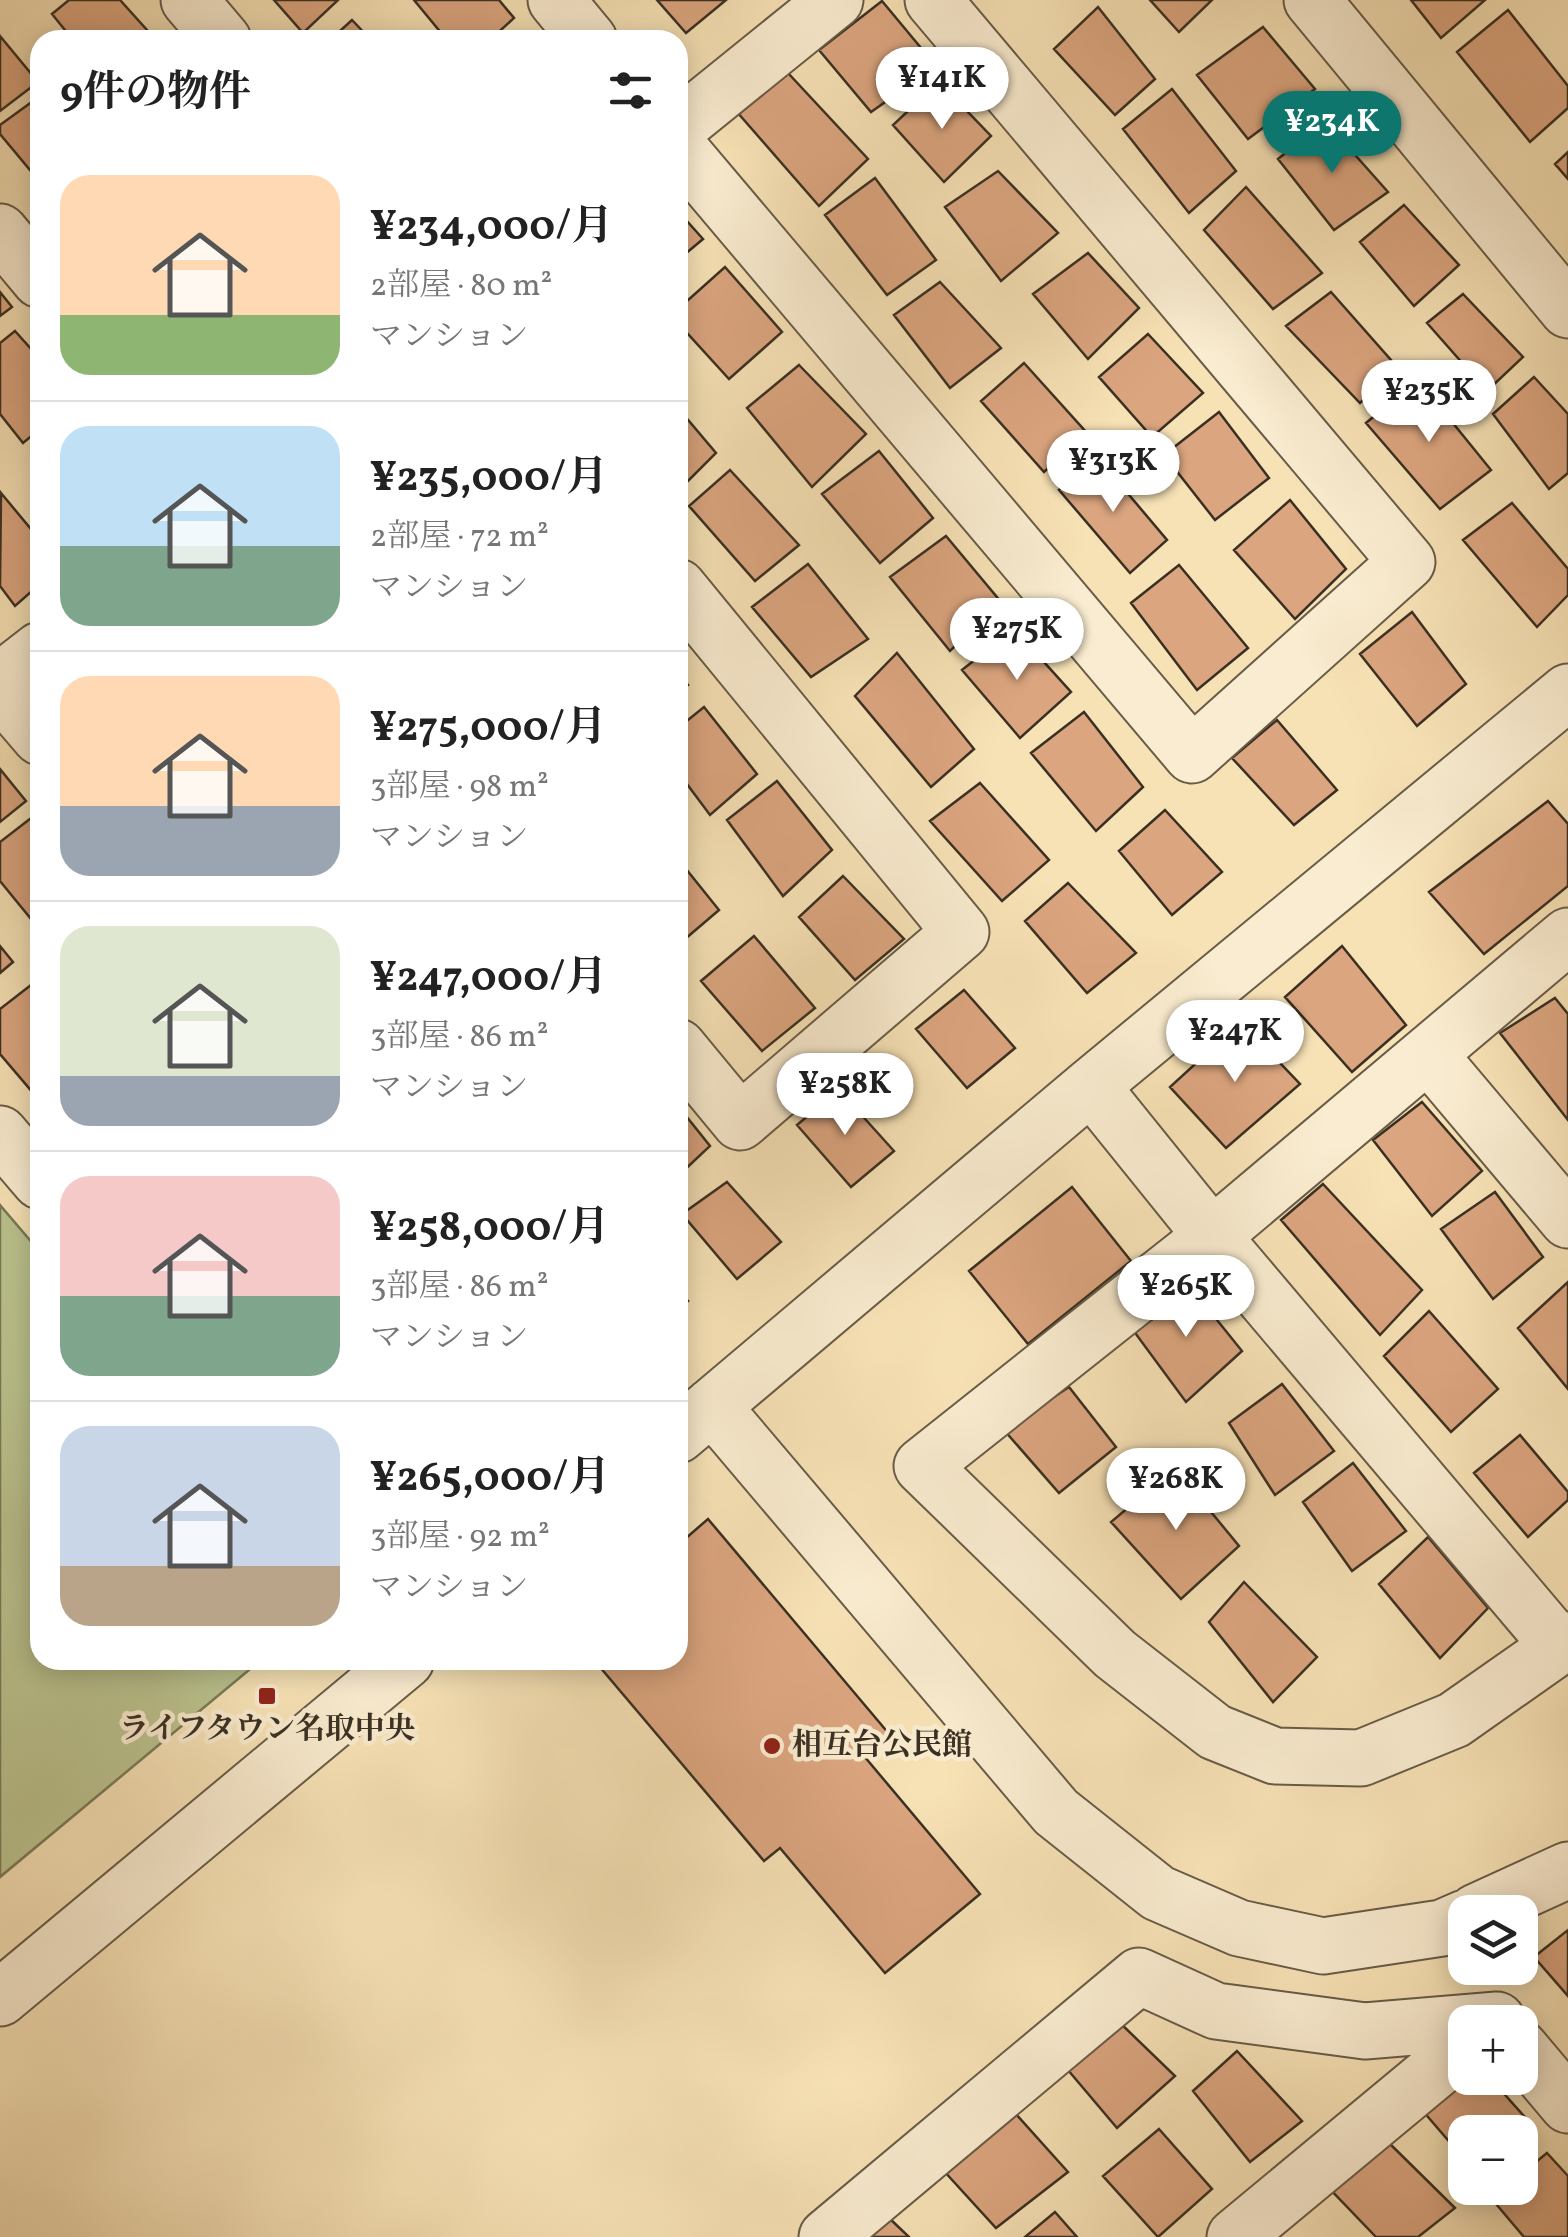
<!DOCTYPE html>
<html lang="ja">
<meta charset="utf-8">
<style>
body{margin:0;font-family:Vollkorn,"Noto Serif JP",serif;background:#f6f6f6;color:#222;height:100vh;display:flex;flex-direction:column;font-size:38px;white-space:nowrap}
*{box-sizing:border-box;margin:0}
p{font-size:32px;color:#767676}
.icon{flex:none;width:55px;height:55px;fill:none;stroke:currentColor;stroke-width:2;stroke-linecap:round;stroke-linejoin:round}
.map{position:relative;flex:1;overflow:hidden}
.drawer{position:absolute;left:30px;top:30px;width:658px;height:1640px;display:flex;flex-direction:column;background:#fff;border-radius:30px;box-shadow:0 5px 25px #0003}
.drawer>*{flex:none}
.fabs{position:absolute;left:1448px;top:1895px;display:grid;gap:20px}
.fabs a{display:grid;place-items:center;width:90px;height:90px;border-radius:20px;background:#fff;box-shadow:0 5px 25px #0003;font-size:50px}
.price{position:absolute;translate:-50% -85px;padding:0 22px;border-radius:35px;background:#fff;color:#222;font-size:32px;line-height:65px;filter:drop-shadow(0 2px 5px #0008)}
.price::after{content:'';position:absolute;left:50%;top:60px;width:30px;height:22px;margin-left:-15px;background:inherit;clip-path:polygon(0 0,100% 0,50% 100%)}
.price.selected{background:#0f766e;color:#fff}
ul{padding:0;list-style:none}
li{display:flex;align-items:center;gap:30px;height:250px;padding:0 30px}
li+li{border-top:2px solid #e0e0e0}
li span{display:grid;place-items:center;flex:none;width:280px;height:200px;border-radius:30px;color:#555}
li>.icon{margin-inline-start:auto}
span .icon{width:120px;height:120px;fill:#fffc;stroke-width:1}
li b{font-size:42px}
h2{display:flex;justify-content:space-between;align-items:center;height:120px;padding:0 30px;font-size:42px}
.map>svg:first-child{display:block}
.green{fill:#bbc38f;stroke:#7a7a59;stroke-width:2.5}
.building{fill:#dba57f;stroke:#393023;stroke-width:2.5}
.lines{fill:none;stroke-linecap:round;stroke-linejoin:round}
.minor-casing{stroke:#685c48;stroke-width:59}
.minor{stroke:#faecd0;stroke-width:55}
.poi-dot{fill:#8f2418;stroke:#faecd0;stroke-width:4}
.labels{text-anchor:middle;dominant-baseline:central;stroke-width:9;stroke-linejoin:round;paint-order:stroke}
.poi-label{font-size:30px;font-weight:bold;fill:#393023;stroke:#faecd0}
</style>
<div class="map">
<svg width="1568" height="2237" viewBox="0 0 1568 2237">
<rect width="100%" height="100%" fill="#f7e2b6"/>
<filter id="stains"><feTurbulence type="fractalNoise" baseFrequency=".002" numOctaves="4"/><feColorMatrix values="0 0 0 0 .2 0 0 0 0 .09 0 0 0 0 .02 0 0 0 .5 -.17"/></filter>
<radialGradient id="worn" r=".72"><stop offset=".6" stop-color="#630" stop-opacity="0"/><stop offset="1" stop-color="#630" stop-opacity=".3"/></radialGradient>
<path class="green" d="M0 1205 40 1252V1660H261L0 1877Z"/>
<path class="building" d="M69 0H120L156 40H73L52 14Z
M274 0H338L303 33Z
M414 0H499L514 18 490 40H447Z
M657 0H726L686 33Z
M1150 0H1212L1179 32Z
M1411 0H1485L1441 38Z
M882 1 936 66 871 112 819 50Z
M1098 7 1155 79 1115 115 1054 49Z
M1508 10 1568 86V108L1530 142 1457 52Z
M352 20 371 40H330Z
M1263 27 1315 89 1248 139 1197 75Z
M0 36 38 82 0 111Z
M788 73 868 159 819 206 737 112Z
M939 82 991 136 944 182 893 125Z
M1172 89 1236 171 1189 213 1123 129Z
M40 96V182L0 134V125Z
M1325 121 1388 192 1334 230 1278 159Z
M1568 152V179L1555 164Z
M998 171 1058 233 1001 281 945 207Z
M875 178 936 260 887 295 825 215Z
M1246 187 1322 273 1273 309 1204 230Z
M1404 205 1459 265 1414 306 1360 242Z
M678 211 703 239 678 260Z
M1088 253 1139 308 1088 359 1033 294Z
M725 267 782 332 729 379 678 323V309Z
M940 282 1001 348 950 388 894 315Z
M0 292 12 307 0 316Z
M1331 292 1398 368 1360 403 1286 326Z
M1463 294 1523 357 1487 391 1427 323Z
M15 331 40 359V429L23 443 0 414V343Z
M1148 334 1203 393 1152 437 1099 377Z
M1024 363 1087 433 1044 472 981 401Z
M799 365 866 434 812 487 747 408Z
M1534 377 1568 414V473L1549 489 1493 414Z
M1418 380 1491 470 1440 509 1366 423Z
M678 408 716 453 678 491Z
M1219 412 1269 478 1215 520 1164 455Z
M879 451 933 518 880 563 822 494Z
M1098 458 1167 540 1130 573 1059 490Z
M730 470 799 545 755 581 689 506Z
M1 493 40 540V584L15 606 0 586Z
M1290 500 1346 569 1295 619 1234 550Z
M1512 503 1568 569V595L1537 627 1463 540Z
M946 536 1001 602 950 651 890 577Z
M808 564 868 639 811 677 752 607Z
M1179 565 1248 648 1197 690 1131 603Z
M1412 612 1466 684 1417 726 1360 654Z
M1014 629 1071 692 1020 738 962 670Z
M897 653 974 749 931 787 855 696Z
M678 672 688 685 678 692Z
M704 707 757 774 710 815 678 772V728Z
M1084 712 1143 787 1096 831 1031 753Z
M1277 720 1337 790 1294 825 1232 758Z
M0 769 26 801 0 822Z
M777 781 832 850 783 896 727 820Z
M980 783 1049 860 1002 901 930 821Z
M1548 801 1568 824V886L1484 954 1429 892Z
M1165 810 1222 872 1172 915 1119 851Z
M39 812 40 814V930L0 881V842Z
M678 859 719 910 678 945Z
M843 876 904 939 855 980 799 917Z
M1068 883 1136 953 1087 993 1025 921Z
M754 936 815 1008 762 1051 701 981Z
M0 946 13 962 0 973Z
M1342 946 1406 1025 1352 1072 1285 997Z
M31 985 40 996V1101L0 1054V1009Z
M964 990 1015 1048 967 1088 916 1029Z
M1555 998 1568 1014V1120L1500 1033Z
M1241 1022 1300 1084 1226 1148 1170 1087Z
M839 1090 894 1151 851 1187 797 1125Z
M1422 1102 1482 1171 1432 1216 1373 1140Z
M678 1106 710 1146 678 1176Z
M727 1182 781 1242 737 1279 682 1214Z
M1323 1184 1422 1290 1380 1335 1281 1220Z
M1072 1187 1131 1261 1028 1344 969 1271Z
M1495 1192 1543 1257 1493 1299 1441 1229Z
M1184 1279 1242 1351 1186 1402 1130 1326Z
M1568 1282V1389L1518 1328Z
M678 1290 688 1301 678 1311Z
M1429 1311 1498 1389 1451 1432 1384 1356Z
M1282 1384 1334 1451 1275 1495 1229 1423Z
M1069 1387 1116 1447 1059 1493 1004 1430Z
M1520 1435 1568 1492V1500L1528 1537 1474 1473Z
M1353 1463 1406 1531 1352 1571 1303 1502Z
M1175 1468 1239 1546 1181 1599 1111 1522Z
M708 1519 890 1735 864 1756 980 1894 885 1973 780 1848 764 1861 594 1660H678V1545Z
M1428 1537 1488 1608 1440 1658 1379 1584Z
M1244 1582 1317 1657 1273 1702 1209 1622Z
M1568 1930V1996L1534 1957Z
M1116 2019 1175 2076 1117 2128 1062 2063Z
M1237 2051 1302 2121 1250 2162 1193 2091Z
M1465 2078H1490L1532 2125 1520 2136V2132H1465V2160L1422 2110Z
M1015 2113 1068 2172 996 2228 943 2170Z
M1159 2129 1212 2189 1158 2237 1103 2176Z
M1387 2141 1455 2208 1418 2237H1376L1329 2188Z
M1547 2153 1568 2176V2237H1524L1491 2198 1504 2188H1520V2175Z
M1055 2212 1077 2237H1025Z
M888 2217 909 2237H862Z"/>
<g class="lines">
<g class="minor-casing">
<path id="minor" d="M189 0 223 40
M556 0 589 40
M1312 0 1568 310
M678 127 835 0
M678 147 1192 755 1407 562 933 0
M0 232 40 280
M678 587 961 932 740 1122 678 1047
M0 681 40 650
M0 690 40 737
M1568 936 1212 1236 922 1466 1115 1654 1215 1732 1275 1756 1361 1758 1454 1720 1568 1640
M1428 1054 1568 1220
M1091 1086 1212 1236 1559 1646
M0 1134 40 1181
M712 1406 1056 1812 1158 1893 1239 1928 1323 1946 1442 1928 1465 1918
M678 1435 1091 1086 1568 692
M1476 1912 1568 1870
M0 1998 406 1660
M1520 2048 1568 2105
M827 2237 1139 1976 1216 2011 1365 2031 1497 2020 1493 2022
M1235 2237 1465 2046"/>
</g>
<use href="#minor" class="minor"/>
</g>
<g class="poi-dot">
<rect x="257" y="1686" width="20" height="20" rx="5"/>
<circle cx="772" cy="1746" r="10"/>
</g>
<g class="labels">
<g class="poi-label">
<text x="267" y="1730">ライフタウン名取中央</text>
<text x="792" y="1746" text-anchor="start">相互台公民館</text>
</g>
</g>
<rect width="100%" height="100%" filter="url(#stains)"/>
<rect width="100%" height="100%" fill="url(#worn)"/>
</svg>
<div class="fabs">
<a><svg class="icon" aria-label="layers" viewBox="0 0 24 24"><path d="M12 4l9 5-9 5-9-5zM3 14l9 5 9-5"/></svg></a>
<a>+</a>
<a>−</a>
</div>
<b class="price" style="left:942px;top:132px">¥141K</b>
<b class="price selected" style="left:1332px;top:176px">¥234K</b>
<b class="price" style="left:1429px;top:445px">¥235K</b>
<b class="price" style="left:1113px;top:515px">¥313K</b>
<b class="price" style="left:1017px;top:683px">¥275K</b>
<b class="price" style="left:1235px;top:1085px">¥247K</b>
<b class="price" style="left:845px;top:1138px">¥258K</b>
<b class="price" style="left:1186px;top:1340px">¥265K</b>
<b class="price" style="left:1176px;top:1533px">¥268K</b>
<section class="drawer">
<h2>9件の物件<svg class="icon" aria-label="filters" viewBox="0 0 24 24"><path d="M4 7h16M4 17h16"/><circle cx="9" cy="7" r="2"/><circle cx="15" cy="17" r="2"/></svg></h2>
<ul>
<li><span style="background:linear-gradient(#ffd9b3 70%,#8fb573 0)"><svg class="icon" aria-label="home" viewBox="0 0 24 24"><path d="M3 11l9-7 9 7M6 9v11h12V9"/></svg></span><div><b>¥234,000/月</b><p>2部屋 · 80 m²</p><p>マンション</p></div></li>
<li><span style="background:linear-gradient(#bfe0f5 60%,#7fa58c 0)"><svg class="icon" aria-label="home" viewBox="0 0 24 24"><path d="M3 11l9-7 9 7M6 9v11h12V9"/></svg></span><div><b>¥235,000/月</b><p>2部屋 · 72 m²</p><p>マンション</p></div></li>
<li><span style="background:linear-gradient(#ffd9b3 65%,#9aa5b1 0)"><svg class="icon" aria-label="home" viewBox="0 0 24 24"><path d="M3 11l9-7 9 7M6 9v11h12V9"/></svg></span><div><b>¥275,000/月</b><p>3部屋 · 98 m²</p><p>マンション</p></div></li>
<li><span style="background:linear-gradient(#dfe7d0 75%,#9aa5b1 0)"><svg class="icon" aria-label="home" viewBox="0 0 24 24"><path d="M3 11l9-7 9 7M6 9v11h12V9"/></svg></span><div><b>¥247,000/月</b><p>3部屋 · 86 m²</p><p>マンション</p></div></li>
<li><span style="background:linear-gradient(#f6c9c9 60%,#7fa58c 0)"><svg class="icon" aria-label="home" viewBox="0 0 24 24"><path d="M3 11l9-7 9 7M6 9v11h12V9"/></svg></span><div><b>¥258,000/月</b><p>3部屋 · 86 m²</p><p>マンション</p></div></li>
<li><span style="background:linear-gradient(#c9d6e8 70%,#b9a48a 0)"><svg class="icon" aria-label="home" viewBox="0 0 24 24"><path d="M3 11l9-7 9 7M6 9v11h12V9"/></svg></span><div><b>¥265,000/月</b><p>3部屋 · 92 m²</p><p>マンション</p></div></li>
</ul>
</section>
</div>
